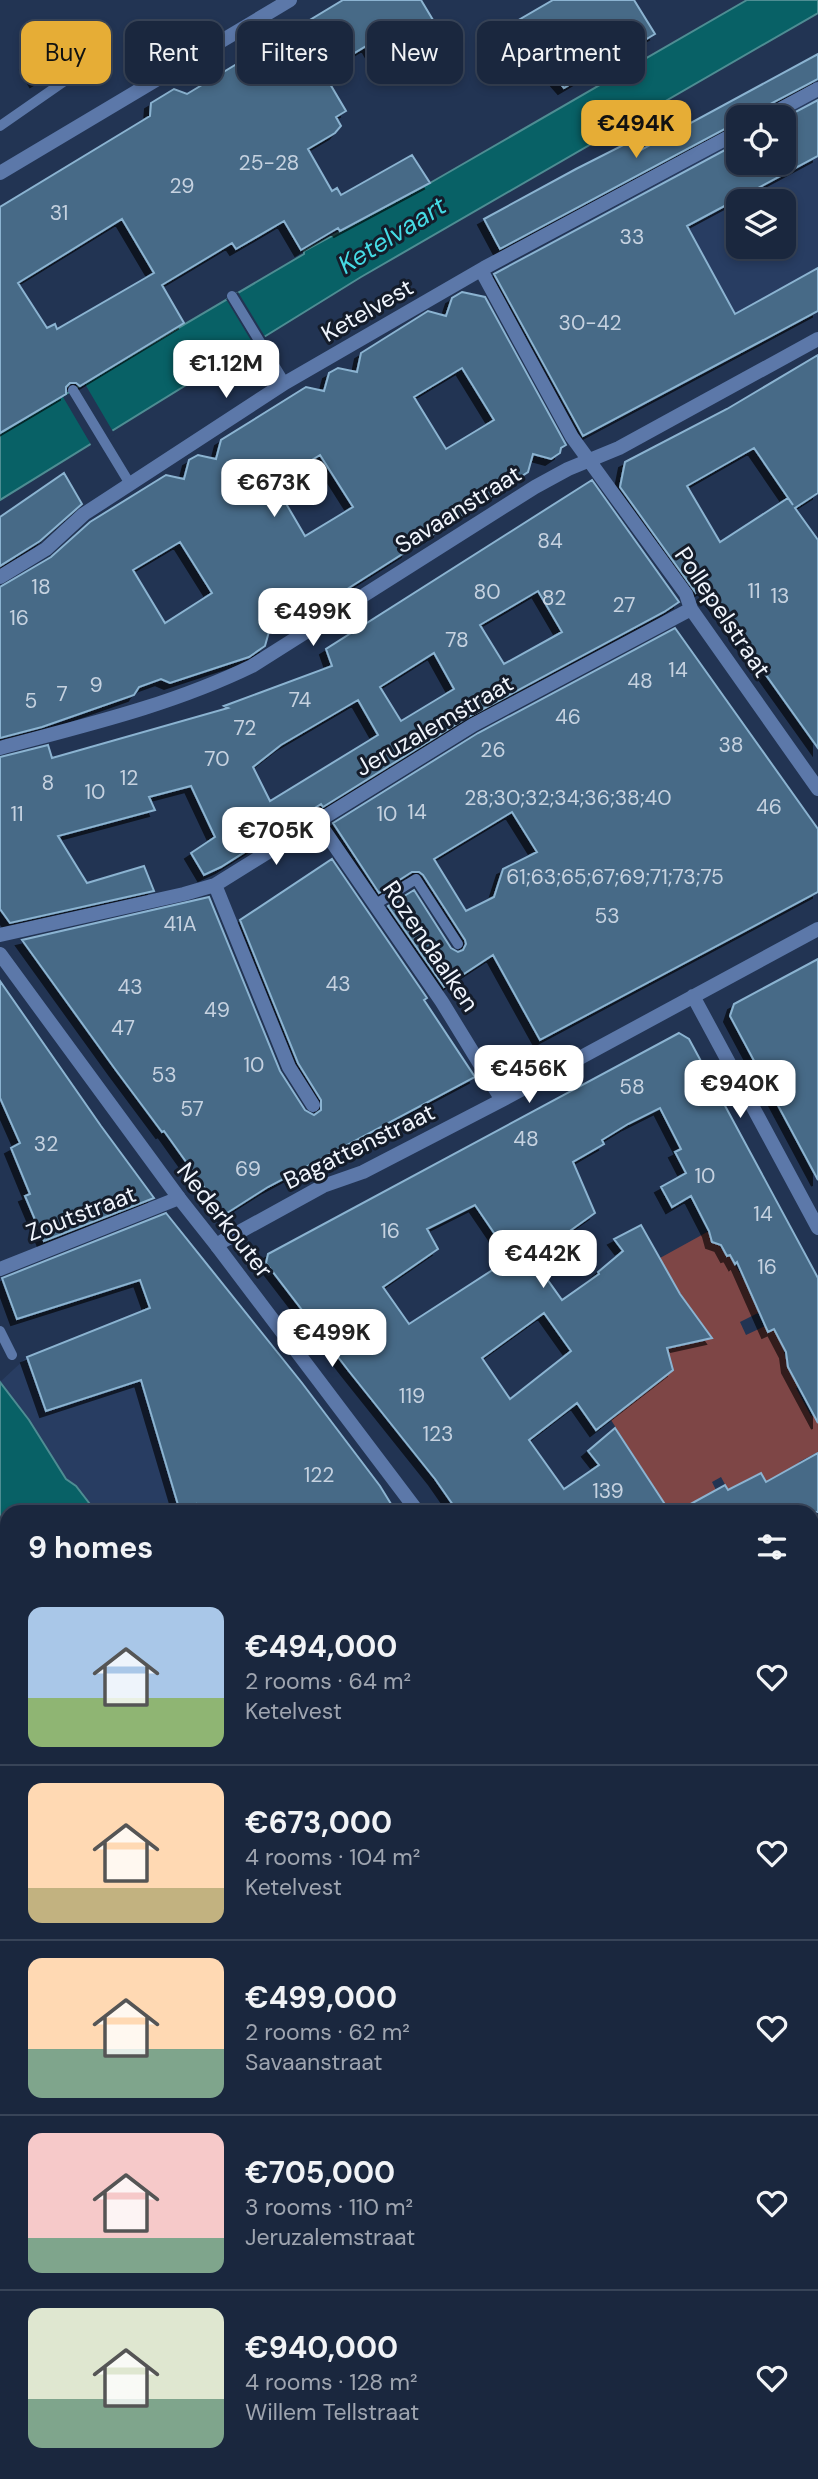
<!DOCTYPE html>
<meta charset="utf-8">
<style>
body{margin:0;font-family:"DM Sans",sans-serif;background:#273349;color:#f1f3f6;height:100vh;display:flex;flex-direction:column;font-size:26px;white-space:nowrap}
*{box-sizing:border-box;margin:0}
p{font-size:23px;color:#9fa5b0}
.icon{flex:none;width:38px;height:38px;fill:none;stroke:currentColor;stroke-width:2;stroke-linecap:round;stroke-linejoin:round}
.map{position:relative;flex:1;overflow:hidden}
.drawer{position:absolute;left:0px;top:1505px;width:819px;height:975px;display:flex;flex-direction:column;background:#1a273e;border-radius:21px 21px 0 0;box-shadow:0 4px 10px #0003,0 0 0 2px #384458}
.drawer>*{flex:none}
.hud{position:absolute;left:21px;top:21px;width:777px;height:63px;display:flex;gap:14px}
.fabs{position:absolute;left:726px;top:105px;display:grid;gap:14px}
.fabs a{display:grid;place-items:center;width:70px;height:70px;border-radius:14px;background:#1a273e;box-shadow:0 4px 10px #0003,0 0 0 2px #384458;font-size:35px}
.price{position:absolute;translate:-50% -60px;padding:0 16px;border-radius:14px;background:#fff;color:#222;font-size:23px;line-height:46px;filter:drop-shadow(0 2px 4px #0008)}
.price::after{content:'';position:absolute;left:50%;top:42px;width:21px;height:16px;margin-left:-10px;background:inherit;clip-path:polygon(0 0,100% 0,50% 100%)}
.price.current{background:#e6ad36;color:#111}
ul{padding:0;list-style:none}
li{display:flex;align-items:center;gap:21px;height:175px;padding:0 28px}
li+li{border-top:2px solid #384458}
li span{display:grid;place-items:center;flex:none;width:196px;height:140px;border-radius:14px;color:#555}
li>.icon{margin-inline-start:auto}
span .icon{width:84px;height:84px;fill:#fffc;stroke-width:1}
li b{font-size:30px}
h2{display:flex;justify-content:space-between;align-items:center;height:84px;padding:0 28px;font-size:30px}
.chip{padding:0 24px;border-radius:14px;background:#1a273e;box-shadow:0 4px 10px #0003,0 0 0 2px #384458;font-size:24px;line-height:63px}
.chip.current{background:#e6ad36;color:#111}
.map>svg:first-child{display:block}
.built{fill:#283d62;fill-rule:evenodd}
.green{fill:#7e4646}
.water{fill:#086166;stroke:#4e8d93;stroke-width:2}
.pier{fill:#223453}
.building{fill:#466b87;stroke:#8bb3d1;stroke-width:2;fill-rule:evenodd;filter:url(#shadow)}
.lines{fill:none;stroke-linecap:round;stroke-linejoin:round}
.service{stroke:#5c78a9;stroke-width:10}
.pedestrian{stroke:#5c78a9;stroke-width:14}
.minor{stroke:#5c78a9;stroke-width:14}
.tertiary{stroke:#5c78a9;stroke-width:14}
.labels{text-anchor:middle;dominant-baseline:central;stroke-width:6;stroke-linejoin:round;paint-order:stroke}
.number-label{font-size:21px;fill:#c6d2e0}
.street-label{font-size:24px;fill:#f0f5fd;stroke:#141c2a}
.water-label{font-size:26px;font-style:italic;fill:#45dae4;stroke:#141c2a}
</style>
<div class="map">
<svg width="818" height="2479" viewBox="0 0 818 2479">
<defs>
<filter id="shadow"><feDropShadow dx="-6" dy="6" stdDeviation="0" flood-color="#0009"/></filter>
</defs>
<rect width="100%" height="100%" fill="#223453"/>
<path class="built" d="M818 97V311L584 439 493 273 738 140V163H784V117H781ZM738 201H784V247H738Z
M241 1305 302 1383 213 1411 182 1505 161 1512H96L76 1486 66 1479 29 1420 0 1382 27 1357 137 1320 219 1312Z
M7 2007V2294H0V2010Z"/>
<path class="green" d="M709 1231 712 1242 718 1244 727 1256H730L762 1311 740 1322 746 1335 765 1326 768 1332 776 1328 785 1346 783 1347 789 1371 804 1383 796 1388 811 1416 818 1412V1452L799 1462 803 1473 766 1482 760 1473 728 1490 721 1477 712 1482 719 1496 676 1512H670L611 1420 673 1369 666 1349 712 1338 680 1293 660 1258Z
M0 2375H7V2473H324L167 2479H0Z"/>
<path class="water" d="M747 0H818V13L361 277 0 500V433L304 254V251L430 183Z
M0 1382 29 1420 66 1479 76 1486 96 1512H7V1676L0 1677Z
M465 2473H556V2479H466Z"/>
<path class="pier" d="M238 292 267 340 255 347 226 299Z
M85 384 115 435 93 448 63 397Z"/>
<path class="building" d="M343 0H421L451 50 408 76 388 44 373 54 368 45 323 72 346 111 336 117 341 126 335 133 308 149 332 191 337 188 341 195 412 155 430 183 340 231 338 228 301 250 284 221 236 249 232 243 162 285 184 323 80 386 76 383H70L66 387V394L0 433V207L150 116 151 103 174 89 187 94ZM122 219 154 273 57 329 55 324 47 328 18 283Z
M553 0H634L655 34 564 88 537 57 518 58 510 25Z
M85 29 95 45 36 81 26 64Z
M818 54V79L761 109 756 117H738V122L500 249 484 219 576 169 635 139 641 150Z
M818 100V156L687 226 735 314 818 268V311L583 436 494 274 738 143V163H784V118Z
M462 292 485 297 566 445 561 448 560 453 551 459 533 454 528 472 461 516 443 513 439 531 430 536 412 533 407 551 322 605 305 600 299 619 290 624 272 621 265 646 249 657 170 683 161 679 139 687 134 695 42 727 0 738V587L51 557 90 522 166 475 184 479 189 460 198 455 216 459 221 440 306 387 324 391 329 373 338 368 357 372 361 353 428 311 446 316 452 298ZM462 368 494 420 446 449 414 397ZM320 455 353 507 305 536 274 483ZM180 542 212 593 165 623 133 570Z
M818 355V493L795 508 818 540V748L704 588 696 593 620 487 625 462 727 409ZM754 448 793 505 788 498 720 542 687 486Z
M64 473 82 504 40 541 0 566V517Z
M592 480 679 602 664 612 468 717 323 807 321 804 221 867 204 875 191 853 215 837 191 786 149 797 155 810 58 836 87 883 144 866 154 891 10 923 0 909V757L48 745 52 758 228 708 224 706 332 666 326 649ZM538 591 562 632 504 664 480 625ZM434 653 454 689 401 721 380 687ZM358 700 378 735 270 801 253 767 281 745Z
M675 628 818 829V892L540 1040 493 955 444 987 388 906 414 890 451 948 458 952 463 950 466 944 465 940 423 875 419 872H412L379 893 333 823 478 733ZM512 812 537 852 503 869 494 897 466 911 434 859Z
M332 859 427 998 424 1000 475 1077 268 1187 224 1215 164 1131 162 1132 115 1069 22 940 209 897 280 1071 305 1110 314 1115 321 1110V1100L298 1063 240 920Z
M818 959V1180L730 1016 734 1004Z
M0 981 101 1126 154 1198 44 1241 25 1196 30 1194 11 1148 20 1143 0 1098Z
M679 1033 689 1039 818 1278V1423L788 1367 786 1352 774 1329 768 1332 737 1262 735 1264 730 1255 727 1256 721 1245 712 1242 709 1231 691 1196 672 1207 661 1187 686 1173 675 1152 681 1149 660 1108 628 1124 602 1140 604 1144 573 1162 595 1213 532 1258 562 1300 599 1274 598 1272 623 1251 614 1239 641 1225 680 1294 712 1338 667 1348 673 1370 596 1430 577 1403 529 1440 564 1489 599 1465 588 1451 615 1428 670 1512H458L435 1479 348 1370 266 1263 268 1254ZM475 1205 511 1258 409 1324 383 1287 438 1249 427 1229ZM544 1313 571 1351 510 1399 482 1358Z
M166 1213 302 1383 380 1486 396 1512H198L196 1504 179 1508 141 1380 46 1411 27 1357 150 1308 140 1280 17 1319 2 1278Z
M818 1453V1512H676L725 1485 728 1490 761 1473 766 1482Z"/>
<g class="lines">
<path class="service" d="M0 126 105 53
M232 296 285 383
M73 390 130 484
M376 904 416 879 458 944
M0 1331 12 1355
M0 2144H7
M0 2230H7"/>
<path class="pedestrian" d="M0 1717 7 1714"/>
<path class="minor" d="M766 117 818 89
M481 270 572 437 686 594 691 609 818 789
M0 577 46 549 84 514 285 383 484 268 738 132
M0 748C86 725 172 705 252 666L535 487 568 469 619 448 818 339
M317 820 442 1002 502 1100
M215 885 289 1067 313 1105
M0 935 184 894 215 885 473 725 691 609
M693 996 818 1228
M217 1246 223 1241 323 1186 363 1172 502 1100 818 929
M0 1269 179 1198
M812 1565 818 1562
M812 1868 818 1872
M0 1986 7 1984
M0 2337 7 2336
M420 2473V2479"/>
<path class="tertiary" d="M0 173 290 0
M0 954 179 1198 217 1246 418 1512
M810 2473 812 2479"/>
</g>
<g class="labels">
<g class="number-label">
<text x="269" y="163">25-28</text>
<text x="182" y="186">29</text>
<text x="59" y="213">31</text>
<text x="632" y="237">33</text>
<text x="590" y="323">30-42</text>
<text x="550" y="541">84</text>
<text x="41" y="587">18</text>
<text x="754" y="591">11</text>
<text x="487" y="592">80</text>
<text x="780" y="596">13</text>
<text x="554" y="598">82</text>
<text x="624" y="605">27</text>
<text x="19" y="618">16</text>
<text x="457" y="640">78</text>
<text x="678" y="670">14</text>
<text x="640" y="681">48</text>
<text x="96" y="685">9</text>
<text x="62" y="694">7</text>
<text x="300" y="700">74</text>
<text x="31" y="701">5</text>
<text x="568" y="717">46</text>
<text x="245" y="728">72</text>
<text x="731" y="745">38</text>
<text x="493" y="750">26</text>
<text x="217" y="759">70</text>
<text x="129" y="778">12</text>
<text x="48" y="783">8</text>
<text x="95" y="792">10</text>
<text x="568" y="798">28;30;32;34;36;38;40</text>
<text x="769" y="807">46</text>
<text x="417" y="812">14</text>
<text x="17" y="814">11</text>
<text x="387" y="814">10</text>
<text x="615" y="877">61;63;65;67;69;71;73;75</text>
<text x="607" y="916">53</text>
<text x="180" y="924">41A</text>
<text x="338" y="984">43</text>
<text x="130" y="987">43</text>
<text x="217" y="1010">49</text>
<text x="123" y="1028">47</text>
<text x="254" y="1065">10</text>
<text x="164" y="1075">53</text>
<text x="632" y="1087">58</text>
<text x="192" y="1109">57</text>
<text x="526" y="1139">48</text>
<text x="46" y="1144">32</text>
<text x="248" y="1169">69</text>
<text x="705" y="1176">10</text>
<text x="763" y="1214">14</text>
<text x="390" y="1231">16</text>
<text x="767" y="1267">16</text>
<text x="412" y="1396">119</text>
<text x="438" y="1434">123</text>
<text x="319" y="1475">122</text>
<text x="608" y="1491">139</text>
</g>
<g class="street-label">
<text transform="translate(367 310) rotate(-30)">Ketelvest</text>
<text transform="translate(458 509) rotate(-32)">Savaanstraat</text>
<text transform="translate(723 612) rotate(56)">Pollepelstraat</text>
<text transform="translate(434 725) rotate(-30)">Jeruzalemstraat</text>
<text transform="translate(431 946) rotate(56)">Rozendaalken</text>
<text transform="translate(359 1146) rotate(-26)">Bagattenstraat</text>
<text transform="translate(81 1213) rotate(-21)">Zoutstraat</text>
<text transform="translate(225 1220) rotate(52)">Nederkouter</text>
</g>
<g class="water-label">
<text transform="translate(392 235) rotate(-32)">Ketelvaart</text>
</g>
</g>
</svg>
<div class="fabs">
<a><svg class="icon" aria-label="locate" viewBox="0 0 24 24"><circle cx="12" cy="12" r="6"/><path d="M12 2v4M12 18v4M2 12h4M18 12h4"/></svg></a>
<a><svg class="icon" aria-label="layers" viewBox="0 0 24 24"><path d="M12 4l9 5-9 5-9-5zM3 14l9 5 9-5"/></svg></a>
</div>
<b class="price current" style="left:636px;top:160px">€494K</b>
<b class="price" style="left:226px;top:400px">€1.12M</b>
<b class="price" style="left:274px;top:519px">€673K</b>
<b class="price" style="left:313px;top:648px">€499K</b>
<b class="price" style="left:276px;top:867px">€705K</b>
<b class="price" style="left:529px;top:1105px">€456K</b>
<b class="price" style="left:740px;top:1120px">€940K</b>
<b class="price" style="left:543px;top:1290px">€442K</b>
<b class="price" style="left:332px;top:1369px">€499K</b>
<div class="hud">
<a class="chip current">Buy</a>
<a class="chip">Rent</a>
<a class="chip">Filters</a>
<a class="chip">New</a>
<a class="chip">Apartment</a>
</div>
<section class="drawer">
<h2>9 homes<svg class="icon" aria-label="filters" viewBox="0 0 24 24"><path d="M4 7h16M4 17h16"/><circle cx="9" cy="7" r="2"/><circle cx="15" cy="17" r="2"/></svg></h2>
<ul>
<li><span style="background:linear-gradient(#a9c7e8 65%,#8fb573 0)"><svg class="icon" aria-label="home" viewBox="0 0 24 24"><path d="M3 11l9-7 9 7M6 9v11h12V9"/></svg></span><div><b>€494,000</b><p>2 rooms · 64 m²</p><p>Ketelvest</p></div><svg class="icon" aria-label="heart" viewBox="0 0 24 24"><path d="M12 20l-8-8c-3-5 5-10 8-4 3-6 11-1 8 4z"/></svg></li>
<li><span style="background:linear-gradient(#ffd9b3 75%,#c2b280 0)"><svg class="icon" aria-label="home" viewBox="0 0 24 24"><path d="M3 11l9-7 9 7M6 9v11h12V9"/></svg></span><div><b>€673,000</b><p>4 rooms · 104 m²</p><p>Ketelvest</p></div><svg class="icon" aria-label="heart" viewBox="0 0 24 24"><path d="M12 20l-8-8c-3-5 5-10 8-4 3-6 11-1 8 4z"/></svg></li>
<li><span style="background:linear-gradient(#ffd9b3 65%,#7fa58c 0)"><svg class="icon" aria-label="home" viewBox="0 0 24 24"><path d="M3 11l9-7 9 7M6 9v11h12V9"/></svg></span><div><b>€499,000</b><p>2 rooms · 62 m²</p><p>Savaanstraat</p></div><svg class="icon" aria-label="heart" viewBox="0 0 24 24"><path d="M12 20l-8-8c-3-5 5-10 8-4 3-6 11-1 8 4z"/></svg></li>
<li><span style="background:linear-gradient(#f6c9c9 75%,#7fa58c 0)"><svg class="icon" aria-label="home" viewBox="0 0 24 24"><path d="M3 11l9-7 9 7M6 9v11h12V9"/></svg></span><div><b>€705,000</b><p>3 rooms · 110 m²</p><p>Jeruzalemstraat</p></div><svg class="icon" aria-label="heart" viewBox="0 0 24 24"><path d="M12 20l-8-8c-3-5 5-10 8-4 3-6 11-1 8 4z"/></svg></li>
<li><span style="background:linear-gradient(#dfe7d0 65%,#7fa58c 0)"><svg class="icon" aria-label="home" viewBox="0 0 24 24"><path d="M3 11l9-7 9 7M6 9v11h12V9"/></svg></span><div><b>€940,000</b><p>4 rooms · 128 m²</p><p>Willem Tellstraat</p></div><svg class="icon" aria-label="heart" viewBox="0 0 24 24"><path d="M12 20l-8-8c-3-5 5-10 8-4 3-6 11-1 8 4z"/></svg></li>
</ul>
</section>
</div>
